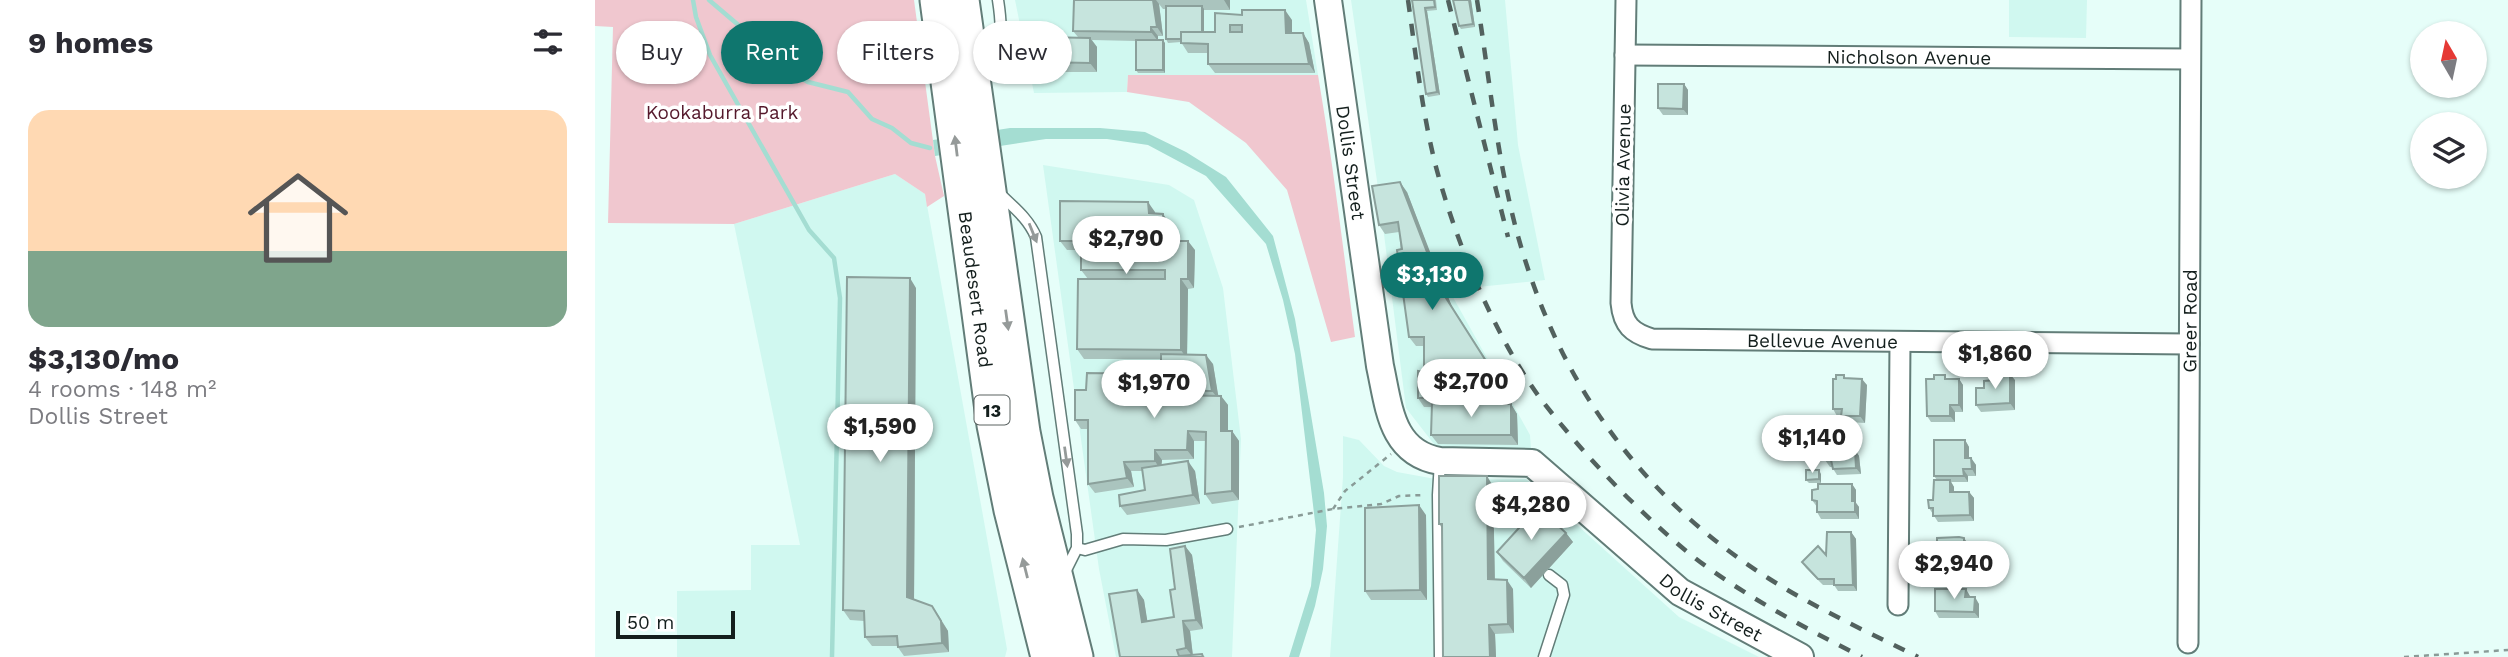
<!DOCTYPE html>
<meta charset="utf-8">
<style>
body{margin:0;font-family:"Work Sans",sans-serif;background:#f7f7f7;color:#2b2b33;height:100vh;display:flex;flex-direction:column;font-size:26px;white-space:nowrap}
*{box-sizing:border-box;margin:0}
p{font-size:23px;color:#7c7c81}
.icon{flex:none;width:38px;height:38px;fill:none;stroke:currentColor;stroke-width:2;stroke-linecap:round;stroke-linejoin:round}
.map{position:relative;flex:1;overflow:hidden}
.side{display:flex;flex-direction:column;background:#fff;width:595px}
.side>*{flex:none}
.hud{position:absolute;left:21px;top:21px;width:665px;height:63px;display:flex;gap:14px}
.needle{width:46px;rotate:351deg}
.controls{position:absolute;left:1815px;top:21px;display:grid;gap:14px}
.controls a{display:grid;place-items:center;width:77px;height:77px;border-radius:50%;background:#fff;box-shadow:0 2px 5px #0004;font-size:35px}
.scale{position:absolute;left:21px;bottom:18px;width:119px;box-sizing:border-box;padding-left:7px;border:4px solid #141f1d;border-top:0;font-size:19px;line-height:24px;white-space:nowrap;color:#141f1d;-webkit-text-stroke:5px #fff;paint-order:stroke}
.price{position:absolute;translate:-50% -60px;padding:0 16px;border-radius:24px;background:#fff;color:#222;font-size:23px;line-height:46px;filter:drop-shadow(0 2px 4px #0008)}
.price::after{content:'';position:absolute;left:50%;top:42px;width:21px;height:16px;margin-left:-10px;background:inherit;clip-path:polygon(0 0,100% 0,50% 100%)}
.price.on{background:#0f766e;color:#fff}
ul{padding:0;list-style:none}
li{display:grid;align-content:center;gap:14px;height:371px;padding:0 28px}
li span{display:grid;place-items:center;height:217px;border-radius:21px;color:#555}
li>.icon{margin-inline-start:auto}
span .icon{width:126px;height:126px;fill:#fffc;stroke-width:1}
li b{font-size:30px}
h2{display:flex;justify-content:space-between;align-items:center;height:84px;padding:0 28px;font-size:30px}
.pill{padding:0 24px;border-radius:32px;background:#fff;box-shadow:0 2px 5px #0004;font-size:24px;line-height:63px}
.pill.on{background:#0f766e;color:#fff}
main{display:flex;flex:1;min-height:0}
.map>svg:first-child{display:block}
.built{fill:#d0f8f0}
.green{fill:#f0c7cf}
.water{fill:#a4ddd2}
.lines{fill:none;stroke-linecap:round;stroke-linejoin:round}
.stream{stroke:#a4ddd2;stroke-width:4.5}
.lane-casing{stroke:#627d78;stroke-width:13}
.street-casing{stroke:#627d78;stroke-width:23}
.secondary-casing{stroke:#627d78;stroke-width:30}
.highway-casing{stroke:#627d78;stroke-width:37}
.path{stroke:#899b97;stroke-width:2.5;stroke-dasharray:5 5;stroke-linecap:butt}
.lane{stroke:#fff;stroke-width:10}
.street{stroke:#fff;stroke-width:19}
.secondary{stroke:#fff;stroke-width:26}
.highway{stroke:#fff;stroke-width:33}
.rail{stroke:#52615e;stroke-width:4.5;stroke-dasharray:12 12;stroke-linecap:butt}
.wall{fill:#aac4be}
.shaded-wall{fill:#8ba09b}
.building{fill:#c6e4dd;stroke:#8ba09b;stroke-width:2;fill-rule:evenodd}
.oneway{fill:#959a99}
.labels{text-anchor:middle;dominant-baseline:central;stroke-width:7;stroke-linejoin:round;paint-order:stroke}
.shield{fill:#fff;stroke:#5a6261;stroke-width:2}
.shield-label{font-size:18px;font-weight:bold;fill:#141f1d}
.street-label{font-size:19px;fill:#141f1d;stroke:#fff}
.park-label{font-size:19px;fill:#54182b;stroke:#fff}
</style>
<main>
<section class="side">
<h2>9 homes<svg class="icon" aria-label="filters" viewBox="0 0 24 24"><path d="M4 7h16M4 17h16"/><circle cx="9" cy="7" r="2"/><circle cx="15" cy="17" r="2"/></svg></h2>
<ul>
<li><span style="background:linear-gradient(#ffd9b3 65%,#7fa58c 0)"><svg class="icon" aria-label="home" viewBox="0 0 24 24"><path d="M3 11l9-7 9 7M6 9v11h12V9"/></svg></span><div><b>$3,130/mo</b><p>4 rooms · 148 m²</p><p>Dollis Street</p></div></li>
</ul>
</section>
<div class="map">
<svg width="1913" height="657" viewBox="0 0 1913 657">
<rect width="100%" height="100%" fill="#e6fef9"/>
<path class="built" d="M420 0H711L723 75H533L532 92 439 93Z
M756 0H910L923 145 950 280 854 290 935 435 936 449 842 448 811 408 784 195Z
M1414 0H1492L1491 38 1414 37Z
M448 165 574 185 599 200 628 288 646 439 637 657H521L504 569Z
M300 174 330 194 412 649 410 657H82V591L156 590V545H205L139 224Z
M748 436 764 440 789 466 802 472 846 480 931 479 1084 617 1164 657H735L748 477Z"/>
<path class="green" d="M0 0H319L340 156 349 196 332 207 330 194 300 174 139 224 13 223 18 27 0 26Z
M533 75H723C738 162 748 249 760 337L736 342 692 190 651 143 594 102 532 92Z"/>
<path class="water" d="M415 128H505L550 132 591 152 631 177 678 236 700 319 729 493 732 526 728 569 720 606 704 657H694L716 586 721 530 700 354 688 300 671 244 611 176 553 145 512 139H451L340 156 338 140Z"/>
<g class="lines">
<path class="stream" d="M98 0 101 17 115 55 214 230 239 258 245 298 237 657
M114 0 161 40 186 66 213 82 253 92 277 119 297 128 316 143 335 148"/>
<g class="lane-casing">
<path id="lane" d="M387 74C408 48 408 32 403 0
M404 193C418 207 433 218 441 237L482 534V548L469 574
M482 548 490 550 528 539 571 540 632 529
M845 657 843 495 845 461
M949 657 969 595 967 585 954 575"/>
</g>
<g class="street-casing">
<g id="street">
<path id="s1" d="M1031 0 1026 303C1028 325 1037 333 1057 339L1594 344"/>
<path id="s2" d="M1030 55 1595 59"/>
<path d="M1303 605 1305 342"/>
<path id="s3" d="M1593 643 1596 0"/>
</g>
</g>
<g class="secondary-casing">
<g id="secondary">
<path id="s4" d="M733 0 785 366C794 407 796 453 845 461L937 463 1085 592 1205 657"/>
</g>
</g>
<g class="highway-casing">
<g id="highway">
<path id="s5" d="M342 0 399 425 416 510 453 657"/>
<path d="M367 0 428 432 441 498 481 657"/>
</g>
</g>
<path class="path" d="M738 509 750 491 796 454
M644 527 738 509 786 504 804 496 829 495
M1809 657 1913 650"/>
<use href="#lane" class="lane"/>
<use href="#street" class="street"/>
<use href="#secondary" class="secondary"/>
<use href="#highway" class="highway"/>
<path class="rail" d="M813 0C821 56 827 112 841 167 861 242 899 335 945 398 972 433 1001 466 1032 497 1058 522 1083 546 1112 567 1161 602 1214 630 1267 657
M853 0 913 237
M882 0C894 75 901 151 920 225 959 375 1041 494 1173 578 1220 608 1273 632 1323 657"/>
</g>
<path class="wall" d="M479 0H635V10H609V32H620V13L697 20V33H708L714 43 720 73H620L613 64V53H593L586 42 573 43 571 39V9H568L564 4 568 36H563V40L570 43V73H543L541 70V41L497 40 502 47V72H454L447 62 483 37 478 31Z
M817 0H841L842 10 832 11 845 95 833 97 831 94Z
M876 0 880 27 866 29 864 26Z
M1089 84 1093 90V115H1068L1063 108Z
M812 192 848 288 852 294 857 307 905 381H902L903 404H916L922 414 923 445 843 444 836 435 837 407H829L823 398 829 372V346H821L814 337 804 232 790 234 784 225Z
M560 212V213L568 214 579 230V241L600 250 599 288 593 289 592 354 618 364 623 396H626L633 405V431H637L644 441V500L617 504 610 494 611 441H599V459L567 460 566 465 600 471 605 504 532 515 525 506 550 490 547 471H536L539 487 500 493 493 484V429H486L480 420 491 390 566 374V359H489L482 349 493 279 486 270V250H472L465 241Z
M321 288 319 599 337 606 344 616 353 631 354 652 309 656 302 646H277L270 637 269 621 255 620 248 610Z
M1249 375 1251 379 1272 385 1270 423 1254 422V445H1238L1236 441 1249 419 1246 415 1242 416 1238 409 1241 379Z
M1353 379H1364L1368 385V412H1360V422H1336L1332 416Z
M1400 380H1420V410L1386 412 1381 405 1389 388Z
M1370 440 1374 447V458H1376L1381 465V476H1373V482H1356L1359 487V492H1374L1379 498V521L1343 522 1334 508 1338 500 1342 480 1339 476Z
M1249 446 1252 450H1260L1264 456 1266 474 1242 475 1237 467H1235L1230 460Z
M1226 474V483H1214L1211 480Z
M1257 484 1261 490V503L1264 507V519H1226L1222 512V507L1217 500Z
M898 486 900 579 918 589 919 633 900 634 901 657H848L847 528 844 524Z
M831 515 832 600H776L770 591Z
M1256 532 1261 539 1262 591H1243L1239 585H1228L1211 568 1207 562 1231 555Z
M971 533 978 542 936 588 908 561 902 552Z
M1374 545V551L1376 554 1377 574H1346L1341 568Z
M590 546 597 555 608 629 595 631 598 655 607 654 610 657H525L542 590 549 600 552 621 579 617 580 589Z
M1375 596V597L1384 604V618H1344L1340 611Z"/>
<path class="shaded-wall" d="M558 0H561L564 4 568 36 562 27Z
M629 0H635V10Z
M874 0H876L880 27 878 24Z
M607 6 609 9V42L607 38Z
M830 8 832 11 845 95 842 92Z
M690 10 697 20V42L691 33Z
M556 27 563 36V41L556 32Z
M708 33 714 43 720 73 714 64Z
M495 38 502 47V72L495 63Z
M568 40 570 43V73L568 70Z
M1089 84 1093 90V115L1088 109Z
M805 182 812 192 849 288 842 278Z
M553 202 560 212V222L554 213Z
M568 214 579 230 580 250 573 241Z
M593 241 600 250 599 288 593 279Z
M315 278 321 288 319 606 312 597Z
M586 279 593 289 592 359 586 350Z
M846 284 852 294 857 307 905 381 851 298Z
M611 355 618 364 624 400 617 391Z
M896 372 902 381 903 408 896 398Z
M1415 374 1420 380V410L1415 403Z
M1267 379 1272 385 1270 423 1265 416Z
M1364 379 1368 385V412L1364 405Z
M626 396 633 405V441L626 431Z
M916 404 922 414 923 445 916 435Z
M1355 405 1360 412V422L1355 416Z
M1252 419 1254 423V445L1251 442Z
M593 431 599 441V459L592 450Z
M637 431 644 441V500L637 491Z
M1370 440 1374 447V465L1370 458Z
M560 450 567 460 566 471 560 461Z
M1260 450 1264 456 1266 474 1261 468Z
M1376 458 1381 465V476L1377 469Z
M593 461 600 471 605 504 598 495Z
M529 462 536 471 539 487 532 478Z
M1368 469 1373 476V482L1369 476Z
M1224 470 1226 474V483L1224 479Z
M892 476 898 486 900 589 893 579Z
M1355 480 1359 487V499L1355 492Z
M1257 484 1261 490V503L1264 507V519L1260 512 1257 501Z
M1374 492 1379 498V521L1375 515Z
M824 505 831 515 832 600 825 590Z
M1256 532 1261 539 1262 591 1258 585Z
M971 533 978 542 936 588 929 578Z
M1369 538 1374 545V551L1376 554 1377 574 1372 568Z
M590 546 597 555 608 629 601 620Z
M912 580 918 589 919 633 913 624Z
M1371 589 1375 596V604L1370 597Z
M542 590 549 600 554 631 547 622Z
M1380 597 1384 604V618L1379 612Z
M337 606 353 631 354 652 347 643Z
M588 621 595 631 598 657 591 648Z
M894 625 900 634 901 657H895Z"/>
<path class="building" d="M479 0H558L562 27H556V32L478 31Z
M817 0H839L840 7 830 8 842 92 831 94Z
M858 0H874L878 24 864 26Z
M571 6H607V32H586V39H571Z
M647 10H690L691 33H708L714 64H613V44L586 43V32H620V13L647 15ZM635 25H647V32H635Z
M447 37 495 38V63L447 62Z
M541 40H568V70H541Z
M1063 84H1089L1088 109 1063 108Z
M805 182 842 278 830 284H846L851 298 898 372H896V398H823V371L829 372V337H814L802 250 807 249 803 222 784 225 777 186Z
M465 201 553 202 554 213 568 214V220H572L573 241H593V279H586V350L482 349 483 279H570V270H486V241H465Z
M252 277 315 278 312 597 337 606 346 621 347 643 303 647 302 636 270 637 269 611 248 610Z
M566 354 611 355 617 391 521 390V394L626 396V431H637V491L610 494 611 432 593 431 592 450H560V461L529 462 532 478 493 484V420H480V390H491L492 373 566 374Z
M1401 374H1415V403L1381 405V388H1389V381L1400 380Z
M1241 375H1249V378L1267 379 1265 416H1246L1247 409H1238V379H1241Z
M1339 375H1350V379H1364V405H1355V416H1332L1331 379H1339Z
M837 403 916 404V435H836Z
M1237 419H1252L1251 442 1236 441Z
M1339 440H1370V458H1376L1377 469H1368L1369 476H1339Z
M1231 445 1249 446V450H1260L1261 468 1238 469 1236 460H1230Z
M593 461 598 495 525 506 524 495 550 490 547 468Z
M1211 470H1224V479L1211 480Z
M844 476H892L893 579 912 580 913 624 894 625 895 657H848L847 524H844Z
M1339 480H1355V492H1374L1375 515 1338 516V508H1334L1333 500H1338Z
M1223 484H1257V501H1260V512H1222V501L1217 500V490L1223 489Z
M824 505 825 590 770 591V508Z
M943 507 971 533 929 578 902 552Z
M1232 532H1256L1258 585H1239V579H1223L1207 562 1223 546 1231 555Z
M1364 537 1369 538V547L1372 548V568H1341L1339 546H1342V538Z
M590 546 601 620 588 621 591 648 582 650 584 656 607 654 608 657H525L514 594 542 590 547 622 579 617 575 590 580 589 575 549Z
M1340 589H1371L1370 597H1380L1379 612 1340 611Z"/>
<defs><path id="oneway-solid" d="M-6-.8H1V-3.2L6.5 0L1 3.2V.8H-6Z" transform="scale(1.75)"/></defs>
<g class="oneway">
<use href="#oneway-solid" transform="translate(361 146) rotate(-97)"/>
<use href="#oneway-solid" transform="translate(438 233) rotate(68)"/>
<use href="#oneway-solid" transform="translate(412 320) rotate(82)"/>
<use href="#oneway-solid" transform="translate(471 457) rotate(82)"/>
<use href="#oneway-solid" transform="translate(430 568) rotate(-104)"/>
</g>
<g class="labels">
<rect class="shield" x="379.5" y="395.5" width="35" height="29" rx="5"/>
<g class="shield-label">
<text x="397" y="410">13</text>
</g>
<g class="street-label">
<text stroke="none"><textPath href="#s2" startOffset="284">Nicholson Avenue</textPath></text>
<text stroke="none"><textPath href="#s4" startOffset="164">Dollis Street</textPath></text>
<text transform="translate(1028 165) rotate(-89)">Olivia Avenue</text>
<text stroke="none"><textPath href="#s5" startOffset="292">Beaudesert Road</textPath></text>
<text stroke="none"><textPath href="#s3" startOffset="322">Greer Road</textPath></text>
<text stroke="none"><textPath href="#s1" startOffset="525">Bellevue Avenue</textPath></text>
<text stroke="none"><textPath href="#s4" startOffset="814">Dollis Street</textPath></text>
</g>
<g class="park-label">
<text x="127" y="112">Kookaburra Park</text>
</g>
</g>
</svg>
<div class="controls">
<a><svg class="needle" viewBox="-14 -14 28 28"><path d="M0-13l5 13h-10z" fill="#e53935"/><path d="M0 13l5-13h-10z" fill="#7c7c81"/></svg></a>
<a><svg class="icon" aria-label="layers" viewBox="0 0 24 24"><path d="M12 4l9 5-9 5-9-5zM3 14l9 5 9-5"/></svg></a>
</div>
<div class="scale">50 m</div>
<b class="price" style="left:531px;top:276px">$2,790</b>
<b class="price on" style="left:837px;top:312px">$3,130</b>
<b class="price" style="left:1400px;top:391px">$1,860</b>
<b class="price" style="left:876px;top:419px">$2,700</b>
<b class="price" style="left:559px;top:420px">$1,970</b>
<b class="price" style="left:285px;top:464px">$1,590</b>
<b class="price" style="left:1217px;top:475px">$1,140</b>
<b class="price" style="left:936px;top:542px">$4,280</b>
<b class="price" style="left:1359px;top:601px">$2,940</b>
<div class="hud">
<a class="pill">Buy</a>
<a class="pill on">Rent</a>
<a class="pill">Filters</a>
<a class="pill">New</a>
</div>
</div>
</main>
